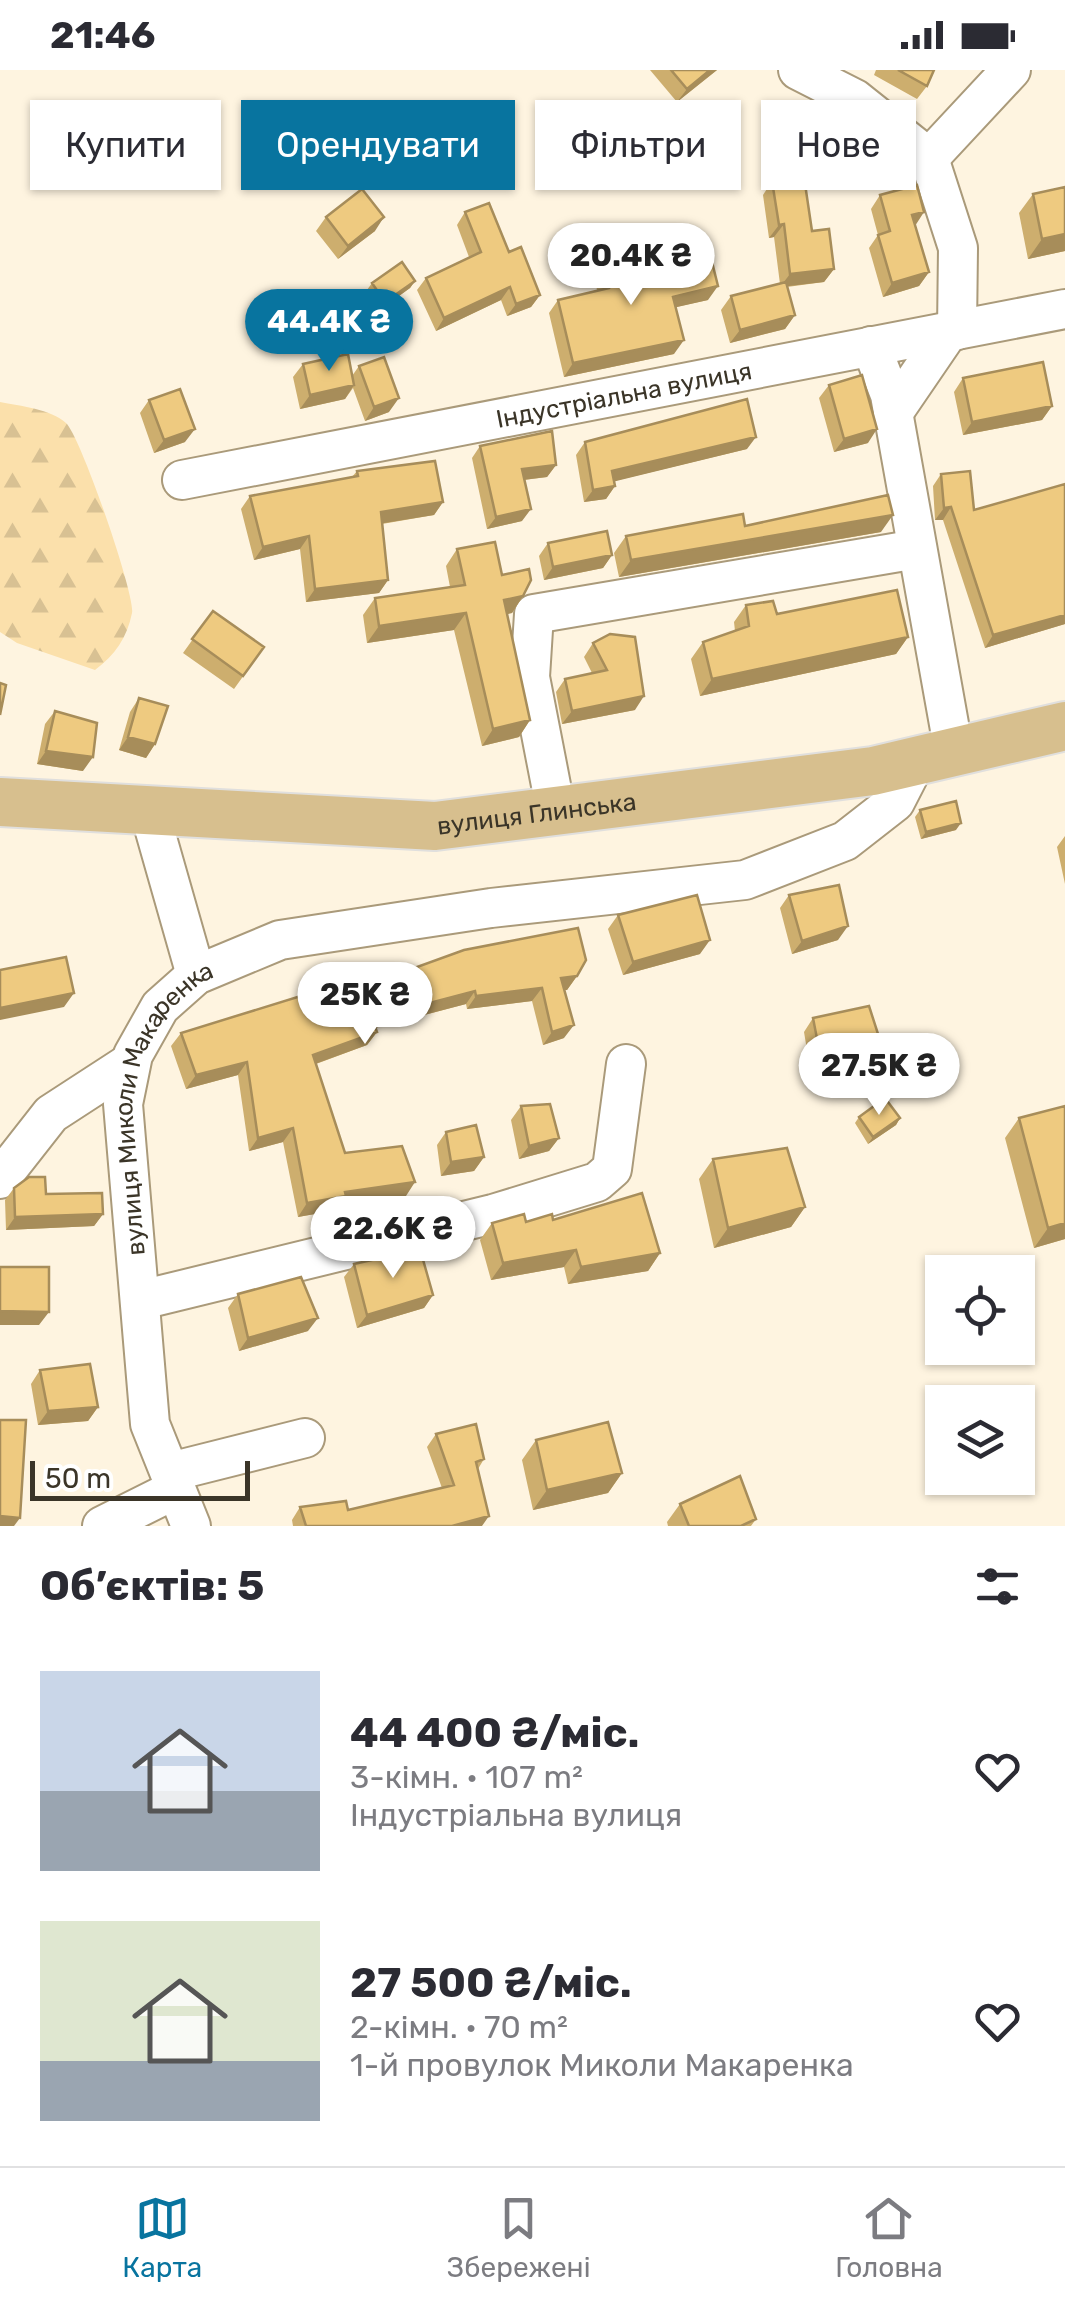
<!DOCTYPE html>
<html lang="uk">
<meta charset="utf-8">
<style>
body{margin:0;font-family:Rubik,sans-serif;background:#f7f7f7;color:#2b2b33;height:100vh;display:flex;flex-direction:column;font-size:38px;white-space:nowrap}
*{box-sizing:border-box;margin:0}
p{font-size:32px;color:#7c7c81}
.icon{flex:none;width:55px;height:55px;fill:none;stroke:currentColor;stroke-width:2;stroke-linecap:round;stroke-linejoin:round}
.map{position:relative;height:1456px;overflow:hidden}
.side{display:flex;flex-direction:column;background:#fff;flex:1}
.side>*{flex:none}
.top-card{position:absolute;left:30px;top:30px;width:1005px;height:90px;display:flex;gap:20px}
.fabs{position:absolute;left:925px;top:1185px;display:grid;gap:20px}
.fabs a{display:grid;place-items:center;width:110px;height:110px;border-radius:0px;background:#fff;box-shadow:0 2px 8px #0004;font-size:50px}
.scale{position:absolute;left:30px;bottom:25px;width:220px;box-sizing:border-box;padding-left:10px;border:5px solid #3b3528;border-top:0;font-size:28px;line-height:35px;white-space:nowrap;color:#3b3528;-webkit-text-stroke:8px #fff;paint-order:stroke}
.price{position:absolute;translate:-50% -85px;padding:0 22px;border-radius:35px;background:#fff;color:#222;font-size:32px;line-height:65px;filter:drop-shadow(0 2px 5px #0008)}
.price::after{content:'';position:absolute;left:50%;top:60px;width:30px;height:22px;margin-left:-15px;background:inherit;clip-path:polygon(0 0,100% 0,50% 100%)}
.price.on{background:#08749f;color:#fff}
ul{padding:0;list-style:none}
li{display:flex;align-items:center;gap:30px;height:250px;padding:0 40px}
li span{display:grid;place-items:center;flex:none;width:280px;height:200px;border-radius:0px;color:#555}
li>.icon{margin-inline-start:auto}
span .icon{width:120px;height:120px;fill:#fffc;stroke-width:1}
li b{font-size:42px}
h2{display:flex;justify-content:space-between;align-items:center;height:120px;padding:0 40px;font-size:42px}
.tag{padding:0 35px;border-radius:0px;background:#fff;box-shadow:0 2px 8px #0004;font-size:35px;line-height:90px}
.tag.on{background:#08749f;color:#fff}
.status{display:flex;justify-content:space-between;align-items:center;height:70px;padding:0 50px;background:#fff;direction:ltr}
.status svg{height:28px;fill:currentColor}
.tab-bar{display:flex;justify-content:space-around;align-items:center;height:140px;border-top:2px solid #e1e1e2;background:#fff;font-size:28px;color:#7c7c81}
.tab-bar a{display:grid;justify-items:center;gap:5px}
.tab-bar .on{color:#08749f}
.map>svg:first-child{display:block}
.forest{fill:url(#forest-firs)}
.lines{fill:none;stroke-linecap:round;stroke-linejoin:round}
.minor-casing{stroke:#aa9a7a;stroke-width:42}
.major-casing{stroke:#e0dfdd;stroke-width:52}
.minor{stroke:#fff;stroke-width:38}
.major{stroke:#d7bf8e;stroke-width:48}
.wall{fill:#cdae6e}
.shaded-wall{fill:#a78d5a}
.building{fill:#eeca80;stroke:#a78d5a;stroke-width:2.5}
.labels{text-anchor:middle;dominant-baseline:central;stroke-width:9;stroke-linejoin:round;paint-order:stroke}
.street-label{font-size:25px;fill:#3b3528;stroke:#fff}
</style>
<div class="status"><b>21:46</b><svg viewBox="0 0 49 12"><path d="M0 12V9h3v3zM5 12V6h3v6zM10 12V3h3v9zM15 12V0h3v12zM26 1h20v11H26zM47 4h2v5h-2z"/></svg></div>
<div class="map">
<svg width="1065" height="1456" viewBox="0 0 1065 1456">
<defs>
<pattern id="forest-firs" width="22" height="20" patternUnits="userSpaceOnUse" patternTransform="scale(2.5)"><rect width="22" height="20" fill="#fbe0ab"/><path d="M5 1l3.5 6h-7zM16 11l3.5 6h-7z" fill="#d8c193"/></pattern>
</defs>
<rect width="100%" height="100%" fill="#fef4e0"/>
<path class="forest" d="M0 332C20 336 51 339 66 353 81 367 136 527 132 543 127 568 115 585 95 600L17 573 0 562Z"/>
<g class="lines">
<g class="minor-casing">
<g id="minor">
<path d="M798 0 855 29 929 88 958 178 957 260"/>
<path d="M929 88 1011 0"/>
<path d="M871 276 890 325 954 682"/>
<path d="M893 343 949 261"/>
<path id="s1" d="M182 410 1065 239"/>
<path d="M149 740 196 905"/>
<path d="M556 741 530 607 534 544 917 479"/>
<path d="M0 1109 51 1044 131 992"/>
<path d="M141 1230 493 1144 597 1112 612 1099 626 994"/>
<path d="M170 1402 305 1368"/>
<path d="M102 1456 176 1419"/>
<path id="s2" d="M191 1456 150 1354 123 1034 133 985 160 937 196 905 280 870 491 838 745 810 845 771 895 732 916 691"/>
</g>
</g>
<g class="major-casing">
<g id="major">
<path id="s3" d="M0 732 435 756 873 701 1065 656"/>
</g>
</g>
<use href="#minor" class="minor"/>
<use href="#major" class="major"/>
</g>
<path class="wall" d="M650 0H717L677 32Z
M876 0H934L927 16 917 29 874 5Z
M772 111 812 161 834 199 824 212 787 217 795 245 785 259 730 273 721 240 731 226 780 214 774 167 769 168 763 125Z
M1065 117V181L1028 189 1019 143 1033 124Z
M880 125 915 155 929 202 919 216 883 227 869 178 878 165 871 139Z
M465 142 509 182 540 225 531 237 507 246 501 230 436 261 417 220 426 208 469 187 457 155Z
M326 147 375 161 338 189 316 161Z
M602 186 635 206 708 230 676 237 674 284 564 307 549 243 558 230 597 220 593 199Z
M415 211 410 218 381 239 367 220 372 213Z
M303 294 352 306 359 296 389 342 365 351 353 318 345 329 300 339 293 307Z
M963 308 1052 336 1042 350 963 365 954 322Z
M829 315 868 373 834 382 819 328Z
M149 330 185 372 154 383 140 343Z
M585 372 747 379 614 411 615 416 606 429 584 432 576 385Z
M480 376 556 395 547 407 524 410 522 451 487 459 472 388Z
M357 401 443 432 434 445 382 454 388 510 379 523 306 532 300 479 254 490 241 439 250 426 352 407Z
M941 404 974 440 1065 414V554L985 578 943 450H935L933 416Z
M745 456 881 462 619 507 614 483 626 466Z
M548 473 612 485 603 498 544 510 539 486Z
M457 479 502 505 523 526 512 543 507 544 530 650 519 667 482 676 454 560 367 573 363 545 375 528 450 517 446 496Z
M746 535 777 544 908 567 896 584 700 626 691 589 703 572 735 561 734 552Z
M213 541 264 577 234 619 183 583Z
M593 573 635 640 562 654 556 622 565 609 592 603 584 587Z
M139 628 155 674 146 688 119 680 130 642Z
M55 641 83 701 37 694 45 654Z
M920 740 956 760 921 769 915 747Z
M1065 766V814L1057 777Z
M789 825 838 870 792 884 780 838Z
M618 845 700 884 623 905 608 859Z
M577 906 567 920H564V968L543 975 532 931 467 939 466 934 375 958 377 962 367 975 316 994 345 1083 406 1126 340 1135 337 1140 298 1147 283 1072 249 1081 238 1005 186 1019 171 976 181 963 362 917Z
M813 948 869 980 809 992 804 962Z
M521 1036 559 1068 549 1081 519 1089 511 1050Z
M859 1047 900 1048 896 1055 868 1074 855 1053Z
M1019 1048 1065 1169 1034 1178 1005 1068Z
M446 1062 484 1087 474 1101 441 1106 437 1075Z
M713 1089 805 1137 791 1157 714 1178 699 1109Z
M14 1118 46 1124 103 1144 94 1156 6 1160 5 1130Z
M553 1150 660 1183 648 1201 568 1214 564 1197 491 1210 480 1170 492 1153Z
M354 1194 433 1225 424 1238 357 1258 344 1207Z
M238 1224 308 1261 239 1281 228 1238Z
M40 1300 98 1337 88 1351 38 1355 31 1314Z
M436 1364 484 1389 478 1399 482 1456H293L292 1450 300 1437 348 1440 442 1418 427 1377Z
M536 1370 622 1403 608 1423 533 1440 522 1390Z
M680 1434 756 1449 751 1456H668L667 1452Z"/>
<path class="shaded-wall" d="M710 0H717L677 32 687 19Z
M924 142 915 156 912 145Z
M384 147 375 161 338 189 348 176Z
M784 154 774 167 769 168 779 155Z
M1065 164V181L1028 189 1042 169Z
M834 199 824 212 780 217 790 204Z
M929 202 919 216 883 227 892 213Z
M415 211 410 218 381 239 385 232Z
M718 216 708 230 664 240 673 227Z
M510 217 501 230 436 261 444 248Z
M540 225 531 237 507 246 516 234Z
M795 245 785 259 730 273 740 260Z
M684 270 674 284 564 307 573 293Z
M354 315 345 329 300 339 310 325Z
M399 328 389 342 365 351 374 337Z
M1052 336 1042 350 963 365 972 352Z
M195 359 185 372 154 383 164 370Z
M877 359 868 373 834 382 844 369Z
M756 367 747 379 604 414 612 401Z
M556 395 547 407 514 411 522 399Z
M615 416 606 429 584 432 593 420Z
M443 432 434 445 372 455 381 442Z
M951 437 943 450H935L944 438Z
M531 439 522 451 487 459 496 447Z
M893 445 881 462 619 507 631 490Z
M309 466 300 479 254 490 263 477Z
M612 485 603 498 544 510 553 497Z
M388 510 379 523 306 532 315 519Z
M523 526 512 543 492 547 504 530Z
M466 543 454 560 367 573 379 556Z
M1065 545V554L985 578 993 565Z
M908 567 896 584 700 626 712 609Z
M644 626 635 640 562 654 572 641Z
M530 650 519 667 482 676 493 659Z
M128 667 155 674 146 688 119 680Z
M46 681 93 687 83 701 37 694Z
M961 753 956 760 921 769 926 762Z
M848 856 838 870 792 884 802 871Z
M710 870 700 884 623 905 633 892Z
M577 906 567 920 552 921 561 908Z
M542 918 532 931 467 939 476 926Z
M475 921 466 934 363 961 372 948Z
M74 923 64 937 0 950V938Z
M574 955 564 968 543 975 552 962Z
M377 962 367 975 304 998 313 985Z
M879 967 869 980 809 992 819 979Z
M247 992 238 1005 186 1019 196 1005Z
M900 1048 896 1055 868 1074 873 1067Z
M293 1058 283 1072 249 1081 258 1068Z
M559 1068 549 1081 519 1089 529 1076Z
M484 1087 474 1101 441 1106 451 1092Z
M415 1112 406 1126 340 1135 337 1140 298 1147 307 1133 345 1122Z
M805 1137 791 1157 714 1178 728 1158Z
M103 1144 94 1156 6 1160 15 1147Z
M1065 1153V1169L1034 1178 1048 1158Z
M576 1180 564 1197 491 1210 503 1193Z
M660 1183 648 1201 568 1214 581 1197Z
M433 1225 424 1238 357 1258 367 1245Z
M0 1241 49 1242 39 1255H0Z
M318 1248 308 1261 239 1281 248 1268Z
M98 1337 88 1351 38 1355 48 1341Z
M622 1403 608 1423 533 1440 547 1420Z
M0 1446 20 1448 14 1456H0Z
M489 1446 482 1456H452Z"/>
<path class="building" d="M671 0H710L687 19Z
M898 0H934L927 16Z
M804 107 812 161 829 159 834 199 790 204 784 154 779 155 772 111Z
M917 115 924 142 912 145 929 202 892 213 878 165 890 161 880 125Z
M1065 117V164L1042 169 1033 124Z
M362 119 384 147 348 176 326 147Z
M489 133 509 182 521 177 540 225 516 234 510 217 444 248 426 208 481 182 465 142Z
M629 180 635 206 711 188 718 216 673 227 684 270 573 293 558 230 609 218 602 186Z
M402 192 415 211 385 232 372 213Z
M786 212 795 245 740 260 731 226Z
M348 284 354 315 310 325 303 294Z
M384 287 399 328 374 337 359 296Z
M1043 292 1052 336 972 352 963 308Z
M862 305 877 359 844 369 829 315Z
M180 319 195 359 164 370 149 330Z
M747 329 756 367 612 401 615 416 593 420 585 372Z
M552 361 556 395 522 399 531 439 496 447 480 376Z
M435 391 443 432 381 442 388 510 315 519 309 466 263 477 250 426 358 406 357 401Z
M970 401 974 440 1065 414V545L993 565 951 437 944 438 941 404Z
M888 425 893 445 631 490 626 466 743 444 745 456Z
M607 461 612 485 553 497 548 473Z
M495 472 502 505 529 499 531 510 523 526 504 530 530 650 493 659 466 543 379 556 375 528 465 515 457 479Z
M897 520 908 567 712 609 703 572 749 556 746 535 773 531 777 544Z
M213 541 264 577 243 606 192 569Z
M610 564 635 567 644 626 572 641 565 609 607 600 593 573Z
M0 613 6 615 0 645Z
M139 628 168 636 155 674 128 667Z
M55 641 97 653 93 687 46 681Z
M956 731 961 753 926 762 920 740Z
M839 815 848 856 802 871 789 825Z
M697 825 710 870 633 892 618 845Z
M578 858 586 890 577 906 561 908 574 955 552 962 542 918 476 926 475 921 372 948 377 962 313 985 345 1083 402 1076 415 1112 345 1122 346 1126 307 1133 293 1058 258 1068 247 992 196 1005 181 963 317 921 360 912 362 917 464 880Z
M66 887 74 923 0 938V900Z
M869 936 879 967 819 979 813 948Z
M885 1028 900 1048 873 1067 859 1047Z
M550 1034 559 1068 529 1076 521 1036Z
M1065 1036V1153L1048 1158 1019 1048Z
M476 1055 484 1087 451 1092 446 1062Z
M787 1078 805 1137 728 1158 713 1089Z
M29 1107H45L46 1124 102 1123 103 1144 15 1147 14 1118Z
M642 1123 660 1183 581 1197 576 1180 503 1193 492 1153 524 1144 526 1152 552 1144 553 1150Z
M420 1179 433 1225 367 1245 354 1194Z
M0 1197H49V1242L0 1241Z
M301 1207 318 1248 248 1268 238 1224Z
M90 1294 98 1337 48 1341 40 1300Z
M0 1350H26L20 1448 0 1446Z
M608 1352 622 1403 547 1420 536 1370Z
M476 1354 484 1389 476 1392 489 1446 452 1456H306L300 1437 346 1431 348 1440 454 1415 436 1364Z
M740 1406 756 1449 741 1456H689L680 1434Z"/>
<g class="labels">
<g class="street-label">
<text stroke="none"><textPath href="#s1" startOffset="450">Індустріальна вулиця</textPath></text>
<text stroke="none"><textPath href="#s3" startOffset="538">вулиця Глинська</textPath></text>
<text stroke="none"><textPath href="#s2" startOffset="440">вулиця Миколи Макаренка</textPath></text>
</g>
</g>
</svg>
<div class="fabs">
<a><svg class="icon" aria-label="locate" viewBox="0 0 24 24"><circle cx="12" cy="12" r="6"/><path d="M12 2v4M12 18v4M2 12h4M18 12h4"/></svg></a>
<a><svg class="icon" aria-label="layers" viewBox="0 0 24 24"><path d="M12 4l9 5-9 5-9-5zM3 14l9 5 9-5"/></svg></a>
</div>
<div class="scale">50 m</div>
<b class="price" style="left:631px;top:238px">20.4K ₴</b>
<b class="price on" style="left:329px;top:304px">44.4K ₴</b>
<b class="price" style="left:365px;top:977px">25K ₴</b>
<b class="price" style="left:879px;top:1048px">27.5K ₴</b>
<b class="price" style="left:393px;top:1211px">22.6K ₴</b>
<div class="top-card">
<a class="tag">Купити</a>
<a class="tag on">Орендувати</a>
<a class="tag">Фільтри</a>
<a class="tag">Нове</a>
</div>
</div>
<section class="side">
<h2>Об’єктів: 5<svg class="icon" aria-label="filters" viewBox="0 0 24 24"><path d="M4 7h16M4 17h16"/><circle cx="9" cy="7" r="2"/><circle cx="15" cy="17" r="2"/></svg></h2>
<ul>
<li><span style="background:linear-gradient(#c9d6e8 60%,#9aa5b1 0)"><svg class="icon" aria-label="home" viewBox="0 0 24 24"><path d="M3 11l9-7 9 7M6 9v11h12V9"/></svg></span><div><b>44 400 ₴/міс.</b><p>3-кімн. · 107 m²</p><p>Індустріальна вулиця</p></div><svg class="icon" aria-label="heart" viewBox="0 0 24 24"><path d="M12 20l-8-8c-3-5 5-10 8-4 3-6 11-1 8 4z"/></svg></li>
<li><span style="background:linear-gradient(#dfe7d0 70%,#9aa5b1 0)"><svg class="icon" aria-label="home" viewBox="0 0 24 24"><path d="M3 11l9-7 9 7M6 9v11h12V9"/></svg></span><div><b>27 500 ₴/міс.</b><p>2-кімн. · 70 m²</p><p>1-й провулок Миколи Макаренка</p></div><svg class="icon" aria-label="heart" viewBox="0 0 24 24"><path d="M12 20l-8-8c-3-5 5-10 8-4 3-6 11-1 8 4z"/></svg></li>
</ul>
</section>
<nav class="tab-bar">
<a class="on"><svg class="icon" aria-label="map" viewBox="0 0 24 24"><path d="M3 6l6-2 6 2 6-2v14l-6 2-6-2-6 2zM9 4v14M15 6v14"/></svg>Карта</a>
<a><svg class="icon" aria-label="saved" viewBox="0 0 24 24"><path d="M7 4h10v16l-5-4-5 4z"/></svg>Збережені</a>
<a><svg class="icon" aria-label="home" viewBox="0 0 24 24"><path d="M3 11l9-7 9 7M6 9v11h12V9"/></svg>Головна</a>
</nav>
